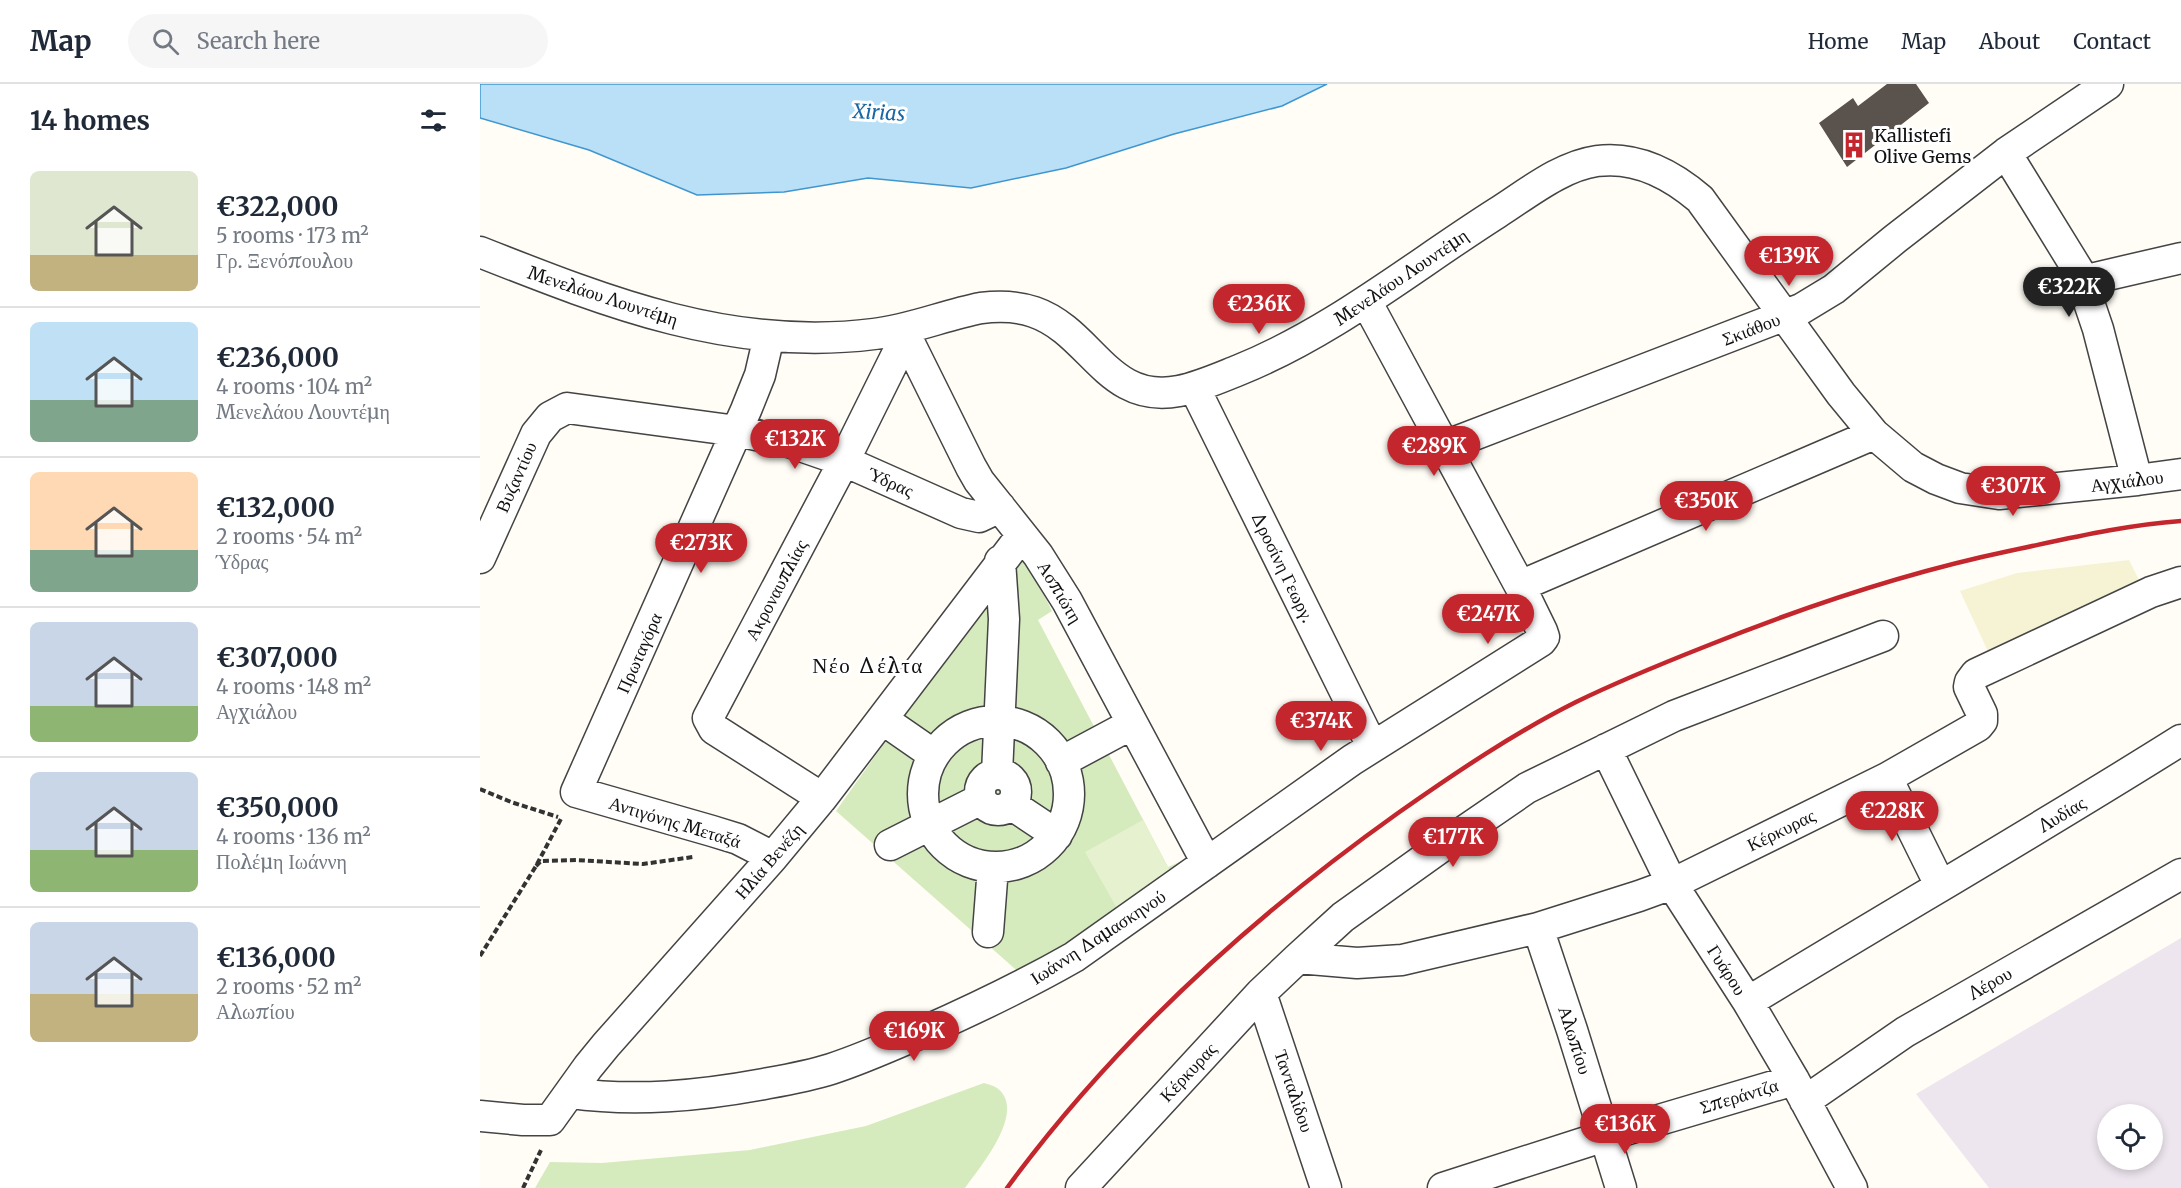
<!DOCTYPE html>
<meta charset="utf-8">
<style>
body{margin:0;font-family:Merriweather,serif;background:#f6f6f7;color:#1f2937;height:100vh;display:flex;flex-direction:column;font-size:22px;white-space:nowrap}
*{box-sizing:border-box;margin:0}
p{font-size:20px;color:#747a83}
.icon{flex:none;width:33px;height:33px;fill:none;stroke:currentColor;stroke-width:2;stroke-linecap:round;stroke-linejoin:round}
.map{position:relative;flex:1;overflow:hidden}
.side{display:flex;flex-direction:column;background:#fff;width:480px}
.side>*{flex:none}
.controls{position:absolute;left:1617px;top:1020px;display:grid;gap:12px}
.controls a{display:grid;place-items:center;width:66px;height:66px;border-radius:50%;background:#fff;box-shadow:0 3px 9px #0003;font-size:30px}
.price{position:absolute;translate:-50% -51px;padding:0 14px;border-radius:21px;background:#c4262e;color:#fff;font-size:20px;line-height:39px;filter:drop-shadow(0 2px 3px #0008)}
.price::after{content:'';position:absolute;left:50%;top:36px;width:18px;height:14px;margin-left:-9px;background:inherit;clip-path:polygon(0 0,100% 0,50% 100%)}
.price.active{background:#222;color:#fff}
ul{padding:0;list-style:none}
li{display:flex;align-items:center;gap:18px;height:150px;padding:0 30px}
li+li{border-top:2px solid #e0e1e3}
li span{display:grid;place-items:center;flex:none;width:168px;height:120px;border-radius:9px;color:#555}
li>.icon{margin-inline-start:auto}
span .icon{width:72px;height:72px;fill:#fffc;stroke-width:1}
li b{font-size:26px}
h2{display:flex;justify-content:space-between;align-items:center;height:72px;padding:0 30px;font-size:26px}
header{display:flex;align-items:center;gap:36px;box-sizing:border-box;height:84px;padding:0 30px;background:#fff;border-bottom:2px solid #e0e1e3}
header strong{font-size:28px}
nav{display:flex;gap:33px;margin-inline-start:auto;font-size:21px}
.search{width:420px;height:54px;background:#f6f6f7;display:flex;align-items:center;gap:15px;box-sizing:border-box;padding:0 21px;border-radius:33px;color:#747a83;font-size:22px}
main{display:flex;flex:1;min-height:0}
.map>svg:first-child{display:block}
.industrial{fill:#eee6ef;fill-rule:evenodd}
.farmland{fill:#f6f3d4}
.green{fill:#d5ebbd}
.pitch{fill:#e6f2cf}
.water{fill:#b9e0f7;stroke:#3f96cf;stroke-width:1.5}
.building{fill:#5a524d}
.lines{fill:none;stroke-linecap:round;stroke-linejoin:round}
.minor-casing{stroke:#444;stroke-width:33}
.path{stroke:#333;stroke-width:4;stroke-dasharray:6 3;stroke-linecap:butt}
.minor{stroke:#fff;stroke-width:30}
.rail{stroke:#c4262e;stroke-width:4.5}
.labels{text-anchor:middle;dominant-baseline:central;stroke-width:6;stroke-linejoin:round;paint-order:stroke}
.poi-label{font-size:18px;fill:#111;stroke:#fff;text-anchor:start}
.street-label{font-size:18px;fill:#111;stroke:#fff}
.water-label{font-size:20px;font-style:italic;fill:#1768a6;stroke:#fff}
.quarter-label{font-size:21px;letter-spacing:1.5px;fill:#111;stroke:#fff}
</style>
<header>
<strong>Map</strong>
<div class="search"><svg class="icon" aria-label="search" viewBox="0 0 24 24"><circle cx="10" cy="10" r="6"/><path d="M15 15l6 6"/></svg>Search here</div>
<nav><a>Home</a><a>Map</a><a>About</a><a>Contact</a></nav>
</header>
<main>
<section class="side">
<h2>14 homes<svg class="icon" aria-label="filters" viewBox="0 0 24 24"><path d="M4 7h16M4 17h16"/><circle cx="9" cy="7" r="2"/><circle cx="15" cy="17" r="2"/></svg></h2>
<ul>
<li><span style="background:linear-gradient(#dfe7d0 70%,#c2b280 0)"><svg class="icon" aria-label="home" viewBox="0 0 24 24"><path d="M3 11l9-7 9 7M6 9v11h12V9"/></svg></span><div><b>€322,000</b><p>5 rooms · 173 m²</p><p>Γρ. Ξενόπουλου</p></div></li>
<li><span style="background:linear-gradient(#bfe0f5 65%,#7fa58c 0)"><svg class="icon" aria-label="home" viewBox="0 0 24 24"><path d="M3 11l9-7 9 7M6 9v11h12V9"/></svg></span><div><b>€236,000</b><p>4 rooms · 104 m²</p><p>Μενελάου Λουντέμη</p></div></li>
<li><span style="background:linear-gradient(#ffd9b3 65%,#7fa58c 0)"><svg class="icon" aria-label="home" viewBox="0 0 24 24"><path d="M3 11l9-7 9 7M6 9v11h12V9"/></svg></span><div><b>€132,000</b><p>2 rooms · 54 m²</p><p>Ύδρας</p></div></li>
<li><span style="background:linear-gradient(#c9d6e8 70%,#8fb573 0)"><svg class="icon" aria-label="home" viewBox="0 0 24 24"><path d="M3 11l9-7 9 7M6 9v11h12V9"/></svg></span><div><b>€307,000</b><p>4 rooms · 148 m²</p><p>Αγχιάλου</p></div></li>
<li><span style="background:linear-gradient(#c9d6e8 65%,#8fb573 0)"><svg class="icon" aria-label="home" viewBox="0 0 24 24"><path d="M3 11l9-7 9 7M6 9v11h12V9"/></svg></span><div><b>€350,000</b><p>4 rooms · 136 m²</p><p>Πολέμη Ιωάννη</p></div></li>
<li><span style="background:linear-gradient(#c9d6e8 60%,#c2b280 0)"><svg class="icon" aria-label="home" viewBox="0 0 24 24"><path d="M3 11l9-7 9 7M6 9v11h12V9"/></svg></span><div><b>€136,000</b><p>2 rooms · 52 m²</p><p>Αλωπίου</p></div></li>
</ul>
</section>
<div class="map">
<svg width="1701" height="1104" viewBox="0 0 1701 1104">
<rect width="100%" height="100%" fill="#fffdf5"/>
<path class="industrial" d="M1701 854V1104H1509L1436 1010ZM1628 1030H1672V1076H1628Z"/>
<path class="farmland" d="M1649 476 1663 504 1511 574 1480 507 1537 489Z"/>
<path class="green" d="M540 476 548 479 572 527 558 536 688 783 704 776 705 778 542 891 356 727 454 589Z
M504 999C508 1000 514 1002 517 1004 548 1027 499 1084 485 1104H55L70 1078 122 1079 270 1066 386 1042Z"/>
<path class="pitch" d="M663 736 692 791 638 826 605 768Z"/>
<path class="water" d="M0 0H847L802 22 694 50 586 84 491 104 388 94 304 108 217 111 109 66 0 34Z"/>
<path class="building" d="M1407 0H1436L1449 19 1367 83 1339 39 1373 14 1378 22Z"/>
<g class="lines">
<g class="minor-casing">
<path id="minor" d="M1526 69 1598 186 1618 245 1657 396
M0 168C129 219 253 268 394 250 430 246 465 231 501 224 518 222 537 222 554 228 612 248 627 321 699 307 719 303 739 294 759 286 853 248 932 183 1017 129 1047 110 1081 82 1117 77 1156 72 1191 90 1220 115L1361 310 1394 350 1433 383 1456 395 1480 404 1519 410 1657 396 1701 390
M1602 197 1701 174
M426 244V252L491 383 499 397 558 471 587 517 727 779
M289 252 280 291 266 326 96 708 232 747 258 755 293 773
M714 303 892 662
M965 362 1321 225 1354 205 1415 155 1526 69 1628 0
M0 474 56 350 70 333 87 324 257 347 309 358 364 377 481 429 499 433 520 423
M1040 502 1394 350
M402 635 454 671
M443 710a73 73 0 1 1 146 0a73 73 0 1 1-146 0Z
M1126 665 1192 800 1268 918 1314 996 1372 1104
M581 678 652 640
M500 708a18 18 0 1 1 36 0a18 18 0 1 1-36 0Z
M517 690 524 535 520 477
M1407 694 1460 801
M342 714 234 645 228 634 364 377 426 252
M532 721 577 751
M410 761 501 715
M1058 844 1092 946 1141 1104
M508 848 513 783
M818 874 877 879 922 876 1058 844 1159 812 1192 800 1407 694 1498 642 1502 637V630L1489 603 1490 598 1496 590 1671 508 1701 498
M781 909 846 1104
M1268 918C1412 830 1558 746 1701 656
M90 1009C155 1018 219 1012 284 1000 306 996 329 992 351 985 382 975 413 961 443 948 495 925 545 901 594 873L872 676 1061 557 1064 553 1062 547 1040 502 886 217
M1325 1017 1425 948 1701 790
M0 1032 43 1036H70L108 983 126 961 293 773 342 714 542 451
M601 1104 781 909 818 874 863 833 961 763 1047 704 1194 632 1403 552
M963 1104 1125 1052 1314 996"/>
</g>
<path class="path" d="M0 705 31 718 78 733
M56 782 61 777 96 776 163 780 213 773
M0 872 56 782 82 733
M43 1104 61 1066"/>
<use href="#minor" class="minor"/>
<path class="rail" d="M527 1104C634 958 772 833 918 729 975 689 1034 649 1096 618 1137 598 1181 580 1224 563 1323 523 1424 489 1529 467 1586 455 1644 441 1701 437"/>
</g>
<defs>
<g id="building-bare" transform="scale(2.07)"><path d="M-4-6H4V6H1V3H-1V6H-4ZM-2.5-4.3h1.7v1.8h-1.7ZM.8-4.3h1.7v1.8H.8ZM-2.5-1h1.7V.8h-1.7ZM.8-1h1.7V.8H.8Z" fill="#c4262e" stroke="#fff" stroke-width="2.5" paint-order="stroke"/></g>
</defs>
<g fill-rule="evenodd">
<use href="#building-bare" x="1374" y="61"/>
</g>
<g class="labels">
<g class="poi-label">
<text x="1394" y="51">Kallistefi<tspan x="1394" dy="21">Olive Gems</tspan></text>
</g>
<g class="street-label">
<text transform="translate(921 193) rotate(-34)">Μενελάου Λουντέμη</text>
<text transform="translate(123 212) rotate(18)">Μενελάου Λουντέμη</text>
<text transform="translate(1271 245) rotate(-21)">Σκιάθου</text>
<text transform="translate(36 393) rotate(-66)">Βυζαντίου</text>
<text transform="translate(1647 397) rotate(-7)">Αγχιάλου</text>
<text transform="translate(411 398) rotate(24)">Ύδρας</text>
<text transform="translate(803 483) rotate(64)">Δροσίνη Γεωργ.</text>
<text transform="translate(296 506) rotate(-62)">Ακροναυπλίας</text>
<text transform="translate(580 508) rotate(59)">Ασπιώτη</text>
<text transform="translate(159 569) rotate(-66)">Πρωταγόρα</text>
<text transform="translate(1582 730) rotate(-31)">Λυδίας</text>
<text transform="translate(195 738) rotate(17)">Αντιγόνης Μεταξά</text>
<text transform="translate(1301 746) rotate(-26)">Κέρκυρας</text>
<text transform="translate(289 777) rotate(-49)">Ηλία Βενέζη</text>
<text transform="translate(618 853) rotate(-33)">Ιωάννη Δαμασκηνού</text>
<text transform="translate(1247 886) rotate(57)">Γυάρου</text>
<text transform="translate(1510 899) rotate(-30)">Λέρου</text>
<text transform="translate(1095 956) rotate(72)">Αλωπίου</text>
<text transform="translate(708 988) rotate(-47)">Κέρκυρας</text>
<text transform="translate(814 1007) rotate(71)">Τανταλίδου</text>
<text transform="translate(1259 1012) rotate(-17)">Σπεράντζα</text>
</g>
<g class="water-label">
<text transform="translate(399 28) rotate(3)">Xirias</text>
</g>
<g class="quarter-label">
<text x="388" y="581">Νέο Δέλτα</text>
</g>
</g>
</svg>
<div class="controls">
<a><svg class="icon" aria-label="locate" viewBox="0 0 24 24"><circle cx="12" cy="12" r="6"/><path d="M12 2v4M12 18v4M2 12h4M18 12h4"/></svg></a>
</div>
<b class="price" style="left:1309px;top:203px">€139K</b>
<b class="price active" style="left:1589px;top:234px">€322K</b>
<b class="price" style="left:779px;top:251px">€236K</b>
<b class="price" style="left:315px;top:386px">€132K</b>
<b class="price" style="left:954px;top:393px">€289K</b>
<b class="price" style="left:1533px;top:433px">€307K</b>
<b class="price" style="left:1226px;top:448px">€350K</b>
<b class="price" style="left:221px;top:490px">€273K</b>
<b class="price" style="left:1008px;top:561px">€247K</b>
<b class="price" style="left:841px;top:668px">€374K</b>
<b class="price" style="left:1412px;top:758px">€228K</b>
<b class="price" style="left:973px;top:784px">€177K</b>
<b class="price" style="left:434px;top:978px">€169K</b>
<b class="price" style="left:1145px;top:1071px">€136K</b>
</div>
</main>
